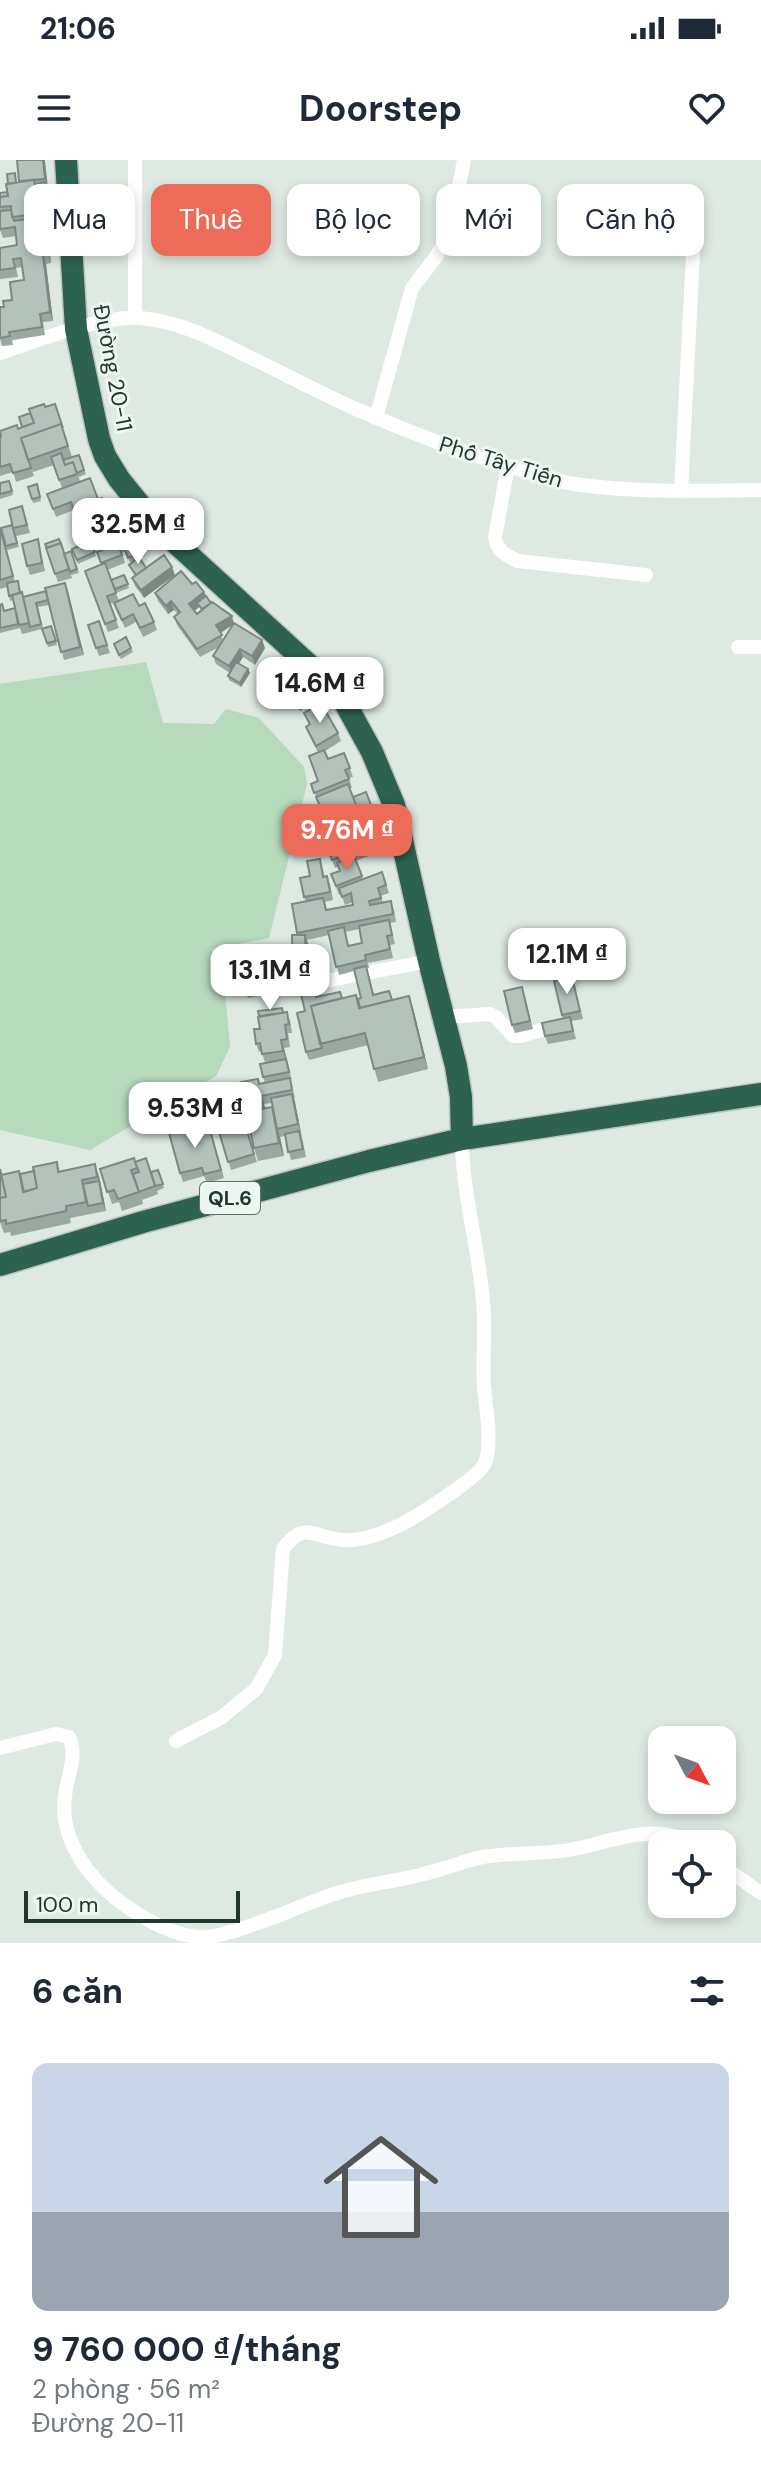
<!DOCTYPE html>
<html lang="vi">
<meta charset="utf-8">
<style>
body{margin:0;font-family:"DM Sans",sans-serif;background:#f6f6f7;color:#1f2937;height:100vh;display:flex;flex-direction:column;font-size:30px;white-space:nowrap}
*{box-sizing:border-box;margin:0}
p{font-size:26px;color:#747a83}
.icon{flex:none;width:44px;height:44px;fill:none;stroke:currentColor;stroke-width:2;stroke-linecap:round;stroke-linejoin:round}
.map{position:relative;height:1783px;overflow:hidden}
.details{display:flex;flex-direction:column;background:#fff;flex:1}
.details>*{flex:none}
.banner{position:absolute;left:24px;top:24px;width:714px;height:72px;display:flex;gap:16px}
.needle{width:52px;rotate:131deg}
.controls{position:absolute;left:648px;top:1566px;display:grid;gap:16px}
.controls a{display:grid;place-items:center;width:88px;height:88px;border-radius:16px;background:#fff;box-shadow:0 4px 12px #0003;font-size:40px}
.scale{position:absolute;left:24px;bottom:20px;width:216px;box-sizing:border-box;padding-left:8px;border:4px solid #20372e;border-top:0;font-size:22px;line-height:28px;white-space:nowrap;color:#20372e;-webkit-text-stroke:6px #eef6f1;paint-order:stroke}
.price{position:absolute;translate:-50% -68px;padding:0 18px;border-radius:16px;background:#fff;color:#222;font-size:26px;line-height:52px;filter:drop-shadow(0 2px 4px #0008)}
.price::after{content:'';position:absolute;left:50%;top:48px;width:24px;height:18px;margin-left:-12px;background:inherit;clip-path:polygon(0 0,100% 0,50% 100%)}
.price.current{background:#ec6b59;color:#fff}
ul{padding:0;list-style:none}
li{display:grid;align-content:center;gap:16px;height:424px;padding:0 32px}
li+li{border-top:2px solid #e0e1e3}
li span{display:grid;place-items:center;height:248px;border-radius:16px;color:#555}
li>.icon{margin-inline-start:auto}
span .icon{width:144px;height:144px;fill:#fffc;stroke-width:1}
li b{font-size:34px}
h2{display:flex;justify-content:space-between;align-items:center;height:96px;padding:0 32px;font-size:34px}
.chip{padding:0 28px;border-radius:16px;background:#fff;box-shadow:0 4px 12px #0003;font-size:28px;line-height:72px}
.chip.current{background:#ec6b59;color:#fff}
.status{display:flex;justify-content:space-between;align-items:center;height:56px;padding:0 40px;background:#fff;direction:ltr}
.status svg{height:22px;fill:currentColor}
header{display:flex;justify-content:space-between;align-items:center;height:104px;padding:0 32px;background:#fff;font-size:36px;font-weight:700}
.map>svg:first-child{display:block}
.green{fill:#b7d9bc}
.lines{fill:none;stroke-linecap:round;stroke-linejoin:round}
.highway-casing{stroke:#bcc3c0;stroke-width:25}
.minor{stroke:#fff;stroke-width:14}
.highway{stroke:#2d6251;stroke-width:22}
.wall{fill:#9aa8a1;fill-rule:evenodd}
.shaded-wall{fill:#7d8883}
.building{fill:#b3c3bb;stroke:#7d8883;stroke-width:2}
.labels{text-anchor:middle;dominant-baseline:central;stroke-width:6;stroke-linejoin:round;paint-order:stroke}
.shield{fill:#eef6f1;stroke:#5e7068;stroke-width:2}
.shield-label{font-size:20px;font-weight:bold;fill:#20372e}
.street-label{font-size:22px;fill:#20372e;stroke:#eef6f1}
</style>
<div class="status"><b>21:06</b><svg viewBox="0 0 49 12"><path d="M0 12V9h3v3zM5 12V6h3v6zM10 12V3h3v9zM15 12V0h3v12zM26 1h20v11H26zM47 4h2v5h-2z"/></svg></div>
<header><svg class="icon" aria-label="menu" viewBox="0 0 24 24"><path d="M4 6h16M4 12h16M4 18h16"/></svg>Doorstep<svg class="icon" aria-label="heart" viewBox="0 0 24 24"><path d="M12 20l-8-8c-3-5 5-10 8-4 3-6 11-1 8 4z"/></svg></header>
<div class="map">
<svg width="761" height="1783" viewBox="0 0 761 1783">
<rect width="100%" height="100%" fill="#dee9e2"/>
<path class="green" d="M146 502 163 563 214 564 226 549 259 558 304 607 307 624 269 778 212 789 211 827 225 831 230 887 216 916 90 990 0 970V524Z"/>
<g class="lines">
<g class="highway-casing">
<path id="highway" d="M66 0 76 169 99 279 105 296 119 319 157 366 330 524 345 543 372 592 394 645 429 801 456 906 461 937 462 979
M0 1105 143 1062 369 1001 462 979 761 934"/>
</g>
<path class="minor" d="M135 157V0
M0 193C37 181 103 155 140 158 176 161 205 175 237 191 277 210 316 231 356 249 408 272 461 292 515 308 534 314 554 321 574 324 635 333 699 331 761 330
M376 258 412 128 436 97 450 72 464 0
M508 306 495 377C497 392 506 395 518 401L646 415
M681 331 695 53
M738 487H761
M295 827 429 801
M443 857 490 854 496 857 513 876H521L548 868
M176 1581 222 1557 256 1529 275 1495 283 1389C304 1360 313 1377 342 1380 359 1382 384 1373 400 1365 416 1357 476 1319 484 1305 493 1288 486 1247 484 1227 482 1199 486 1170 483 1142 479 1087 462 1034 462 979
M0 1588 56 1574 69 1577C78 1595 67 1616 65 1636 61 1663 71 1687 87 1709 110 1740 159 1773 198 1777 220 1779 259 1762 280 1755 302 1746 325 1736 348 1730 375 1723 404 1720 431 1712 448 1708 466 1700 483 1697 513 1692 544 1695 574 1689 609 1682 659 1661 691 1684
M722 1706 761 1733"/>
<use href="#highway" class="highway"/>
</g>
<path class="wall" d="M17 0H45V2L47 27 53 65H46L51 103 46 104 53 161 43 162 45 175 12 180 13 185 2 186 0 178 4 147 12 140 24 120 22 107 16 108 18 117 0 119V88L17 85 16 76 3 78 0 70V33L7 32 8 24 15 13 17 22H20Z
M55 244 72 297 79 295 86 314 79 317 78 315 80 321 105 346 108 354 100 357V359L113 354 120 371 132 367 137 382 139 381 145 396 140 398 146 408 175 415 144 438 135 426 132 418 135 416 129 405 135 400 130 402 125 391 122 393 125 403 107 410 111 420 128 424 129 428 116 433 114 428 119 441 139 446 154 462 157 470 143 477 136 462 125 468 114 443 118 441 110 444 119 468 108 472 85 411 102 404 97 392 102 390 101 388 97 389 86 363 80 365 74 350 56 357 47 334 62 328 54 305 33 312 31 308 34 316 16 322 13 312 0 316V276L22 267 45 247Z
M0 323 11 325 13 335 0 339Z
M37 324 41 341 33 343 28 327Z
M25 355 30 373 16 376 19 387 7 390 15 422 19 425 20 433 23 437 46 431 65 423 84 495 64 500 49 445 38 447 43 468 51 466 57 485 48 487 42 469 22 474 20 468 0 473V445L4 451 15 448 13 440 10 441 9 436 7 427 0 429V368L12 365Z
M38 379 45 411 30 415 27 406Z
M90 381 96 396 78 404 72 389Z
M45 384 64 394 71 391 79 413 71 415 72 418 58 422Z
M192 424 204 432 211 443 234 463 262 480 265 488 255 505 243 497 239 504 248 509 250 513 241 527 229 520 228 516 230 513 216 504 213 496 219 487 200 497 177 465 174 457 178 454 174 450 168 454 158 441 155 433ZM199 447 201 450 197 454 194 451ZM232 465 223 480 220 473Z
M99 461 110 493 99 496 88 465Z
M115 488H131L133 492 121 499Z
M262 528 310 535 301 551 282 540 280 544 265 536Z
M304 553 338 573 341 581 325 591 328 599 344 593 353 617 349 618 352 628H350L353 637 366 632 373 649 360 654 364 665 371 652 378 670 371 673 375 684 366 687 369 696 355 701 363 719 382 712 389 733 381 736 383 743 394 749 396 762 390 763 395 784 390 785 393 798 368 803 369 808H367L374 834 413 848 428 909 378 922 368 885 309 900 306 892 305 851 316 830 317 837 340 832 342 838H361L354 811 339 815 329 775 307 780 309 821H296L293 813 298 775 292 744 306 742 304 737 310 716 320 699 325 717 330 724 333 740 325 742 327 750 353 745V742L345 745 341 734 339 735 331 714 340 711 338 707 335 708 329 692 341 687 340 684 329 688 315 648 320 646 311 624 318 621V592L309 575 306 567 309 565ZM359 769 362 783 349 786 345 772Z
M276 804 282 831 248 838 245 830Z
M572 817 583 859 571 861 576 879 548 884 545 876 563 859 562 855Z
M522 827 533 869 515 873 512 865Z
M284 853 290 860 292 873H288L290 887 284 888 295 938H294L306 997 291 1000 285 976 280 977 284 996 258 1001 254 988 258 919 260 924 265 923 263 917 280 900 265 902 261 891 259 892 256 884 260 869ZM272 943 273 951 265 948 264 944Z
M214 955 232 962 243 958 257 1002 231 1010Z
M211 971 224 1018 207 1023 204 1016 183 1022 180 1013Z
M57 1002 60 1011 99 1016 106 1051 70 1058 71 1063 11 1076 10 1072 4 1073 0 1062V1009L3 1015H20Z
M135 1002 151 1012 158 1010 164 1028 157 1031 158 1034 142 1040 143 1044 122 1051 119 1042 112 1044 100 1009Z"/>
<path class="shaded-wall" d="M43 0H45V2L48 27 45 19Z
M45 22 48 31 53 65 50 56Z
M43 57 46 65 51 103 48 94Z
M43 95 46 104 53 161 50 152Z
M172 407 175 415 144 438 141 430Z
M65 423 68 431 84 495 80 487Z
M204 432 207 441 197 443 199 447 192 453 189 444Z
M171 441 174 450 168 454 166 446Z
M232 456 234 464 219 474 216 465Z
M262 480 265 488 255 505 252 496Z
M240 489 243 497 232 514 229 506Z
M248 509 250 513 241 527 240 523Z
M307 526 310 535 301 551 298 543Z
M279 532 282 540 280 544 277 536Z
M305 775 308 783 309 821 306 812Z
M409 836 413 848 428 909 424 897Z
M281 880 284 888 292 920 283 891Z
M292 934 295 942 301 973 298 964Z
M272 947 280 977 284 996 279 983Z
M95 1004 99 1016 106 1051 103 1043Z"/>
<path class="building" d="M17 0H43L45 19 19 21Z
M15 13 16 23 8 24 7 14Z
M34 20 39 54 12 57 11 46 0 47V37L8 36 6 24Z
M45 22 50 56 40 57 36 24Z
M7 32 8 36 0 37V33Z
M11 50 14 61 43 57 48 94 43 95 50 152 40 154 42 167 9 172 10 176 0 178V147H4L3 141 12 140 10 122 24 120 21 98 13 99 15 108 0 110V88L17 85 15 67 0 69V51Z
M44 244 45 247 55 244 63 268 61 264 21 278 31 308 13 313 10 304 0 307V276H1L0 271 17 265 18 269 34 263 29 249Z
M30 253 34 263 22 267 19 257Z
M61 264 68 286 28 300 21 278Z
M61 293 65 305 73 302 77 314 59 320 51 297Z
M79 295 84 310 77 313 73 302 65 305 63 300Z
M90 318 98 339 102 338 105 346 96 349 104 368 90 373 83 354 77 357 71 342 53 349 47 334Z
M9 321 12 331 0 334V323Z
M37 324 40 337 32 339 28 327Z
M22 346 27 365 13 368 9 350Z
M113 354 119 369 115 370 116 373 98 380 100 384 96 385 93 377 105 372 100 359Z
M12 365 17 383 6 386 1 368Z
M132 367 136 378 118 384 122 395 101 403 97 392 102 390 98 380Z
M0 368 13 416 0 420Z
M38 379 42 403 27 406 22 384Z
M59 379 62 387 61 383 47 388 45 384Z
M90 381 95 392 77 400 72 389Z
M139 381 143 392 128 398 124 387Z
M61 383 69 409 55 414 46 388Z
M71 391 77 409 70 412 64 394Z
M164 395 172 407 141 430 132 418Z
M139 397 146 408 136 415 129 405Z
M105 403 116 433 107 436 116 460 105 464 85 411Z
M181 411 192 424 196 422 204 432 189 444 197 454 212 442 232 456 216 465 222 475 197 489 174 457 180 452 171 441 166 446 155 433Z
M124 415 128 424 115 429 111 420Z
M18 421 20 433 9 436 7 423Z
M65 423 80 487 61 492 45 428Z
M46 431 48 440 36 443 41 464 30 467 23 437Z
M22 432 29 463 19 465 12 435Z
M133 434 139 446 145 443 154 462 140 468 133 454 122 460 114 443Z
M206 436 211 443 202 449 197 443Z
M2 444 4 451 15 448 18 464 0 468V445Z
M99 461 107 485 96 488 88 465Z
M234 463 262 480 252 496 240 489 229 506 213 496Z
M51 466 56 481 47 483 42 469Z
M126 477 131 488 119 495 114 484Z
M236 502 248 509 240 523 228 516Z
M273 508 307 526 298 543 279 532 277 536 262 528Z
M321 543 338 573 316 586 306 567 310 564 304 553Z
M324 590 328 599 344 593 350 608 345 610 349 619 314 633 311 624 318 621 309 596Z
M348 624 364 666 368 664 372 676 363 679 366 688 332 700 329 692 341 687 337 676 326 680 315 648 320 646 316 637Z
M366 632 371 645 358 650 353 637Z
M371 652 376 666 370 669 368 664 364 666 361 656Z
M354 696 362 716 336 726 331 714 340 711 337 703Z
M320 699 323 717 327 716 330 732 304 737 300 718 310 716 307 701Z
M382 712 386 725 378 728 381 738 369 741 370 745 391 741 393 754 297 773 292 744 323 738 326 750 353 745 351 733 342 737 339 728Z
M389 760 392 775 387 776 390 789 365 795 366 800 336 807 328 771 344 767 348 786 362 783 359 766Z
M292 775H305L306 812 293 813Z
M276 804 279 823 245 830 242 811Z
M366 806 373 835 389 831 392 840 360 848 358 839 361 838 354 809Z
M572 817 580 851 562 855 554 821Z
M313 822 316 837 340 832 342 838 311 846 322 888 306 892 297 853 305 851 299 826Z
M522 827 530 861 512 865 504 831Z
M356 835 359 848 409 836 424 897 374 909 365 873 320 884 311 846Z
M282 848 283 853 259 856 258 851Z
M287 852 289 864 285 865 287 879 281 880 283 891 262 894 260 883 256 884 254 869H260L258 857Z
M570 857 573 871 545 876 542 863Z
M286 899 289 912 263 917 260 904Z
M290 918 292 930 261 936 264 948 247 952 241 922 258 919 259 924Z
M292 934 298 964 277 969 271 938Z
M272 947 279 983 254 988 246 952Z
M228 951 232 962 243 958 254 994 228 1002 214 955Z
M208 963 221 1010 204 1014 202 1008 180 1013 169 973Z
M299 971 303 989 288 992 285 974Z
M134 998 137 1008 131 1010 139 1032 118 1039 114 1030 107 1032 100 1009Z
M146 998 155 1026 139 1032 133 1014 139 1012 135 1002Z
M57 1002 58 1012 95 1004 97 1017 82 1020 86 1042 66 1046V1051L6 1064V1060L0 1061V1038L6 1037 1 1015 19 1011 23 1032 37 1028 33 1007Z
M0 1009 6 1037 0 1038Z
M158 1010 163 1024 155 1026 151 1012Z
M34 1011 37 1028 24 1032 20 1014Z
M99 1021 103 1043 88 1046 83 1024Z"/>
<g class="labels">
<rect class="shield" x="200" y="1022" width="60" height="32" rx="6"/>
<g class="shield-label">
<text x="230" y="1038">QL.6</text>
</g>
<g class="street-label">
<text transform="translate(113 208) rotate(79)">Đường 20-11</text>
<text transform="translate(501 302) rotate(17)">Phố Tây Tiến</text>
</g>
</g>
</svg>
<div class="controls">
<a><svg class="needle" viewBox="-14 -14 28 28"><path d="M0-13l5 13h-10z" fill="#e53935"/><path d="M0 13l5-13h-10z" fill="#747a83"/></svg></a>
<a><svg class="icon" aria-label="locate" viewBox="0 0 24 24"><circle cx="12" cy="12" r="6"/><path d="M12 2v4M12 18v4M2 12h4M18 12h4"/></svg></a>
</div>
<div class="scale">100 m</div>
<b class="price" style="left:138px;top:406px">32.5M ₫</b>
<b class="price" style="left:320px;top:565px">14.6M ₫</b>
<b class="price current" style="left:347px;top:712px">9.76M ₫</b>
<b class="price" style="left:567px;top:836px">12.1M ₫</b>
<b class="price" style="left:270px;top:852px">13.1M ₫</b>
<b class="price" style="left:195px;top:990px">9.53M ₫</b>
<div class="banner">
<a class="chip">Mua</a>
<a class="chip current">Thuê</a>
<a class="chip">Bộ lọc</a>
<a class="chip">Mới</a>
<a class="chip">Căn hộ</a>
</div>
</div>
<section class="details">
<h2>6 căn<svg class="icon" aria-label="filters" viewBox="0 0 24 24"><path d="M4 7h16M4 17h16"/><circle cx="9" cy="7" r="2"/><circle cx="15" cy="17" r="2"/></svg></h2>
<ul>
<li><span style="background:linear-gradient(#c9d6e8 60%,#9aa5b1 0)"><svg class="icon" aria-label="home" viewBox="0 0 24 24"><path d="M3 11l9-7 9 7M6 9v11h12V9"/></svg></span><div><b>9 760 000 ₫/tháng</b><p>2 phòng · 56 m²</p><p>Đường 20-11</p></div></li>
</ul>
</section>
